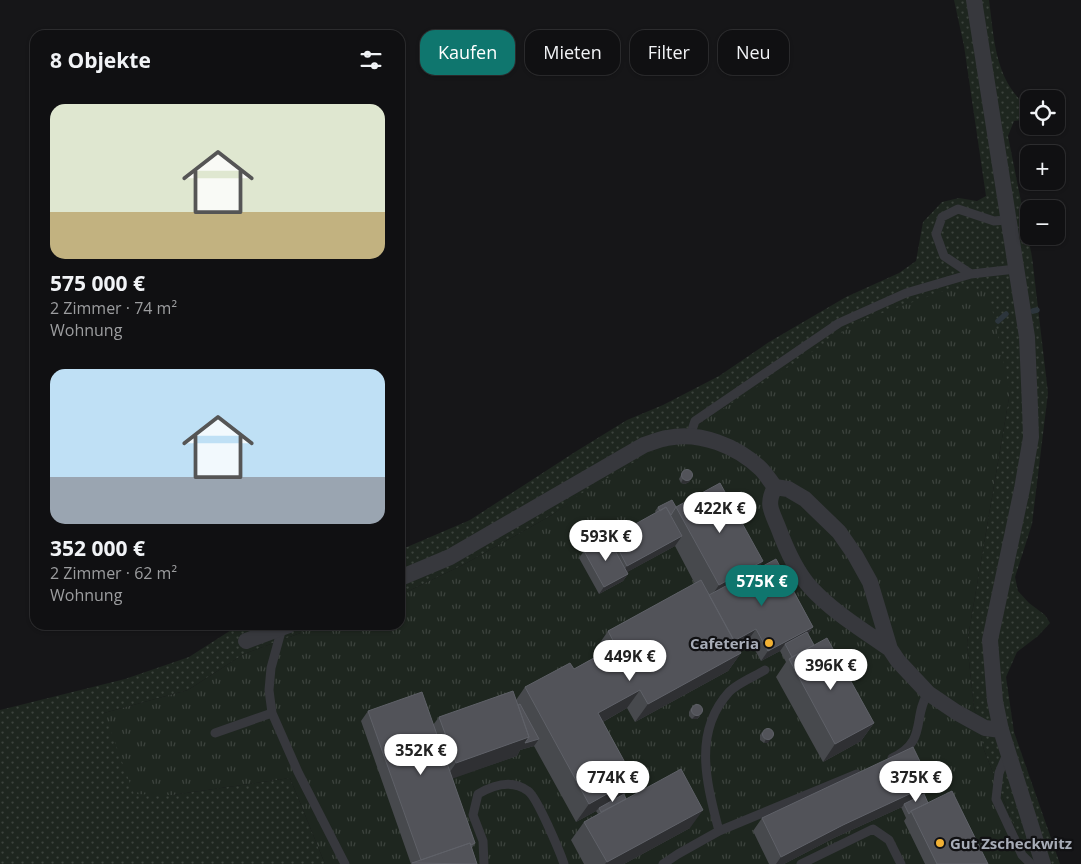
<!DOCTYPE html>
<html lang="de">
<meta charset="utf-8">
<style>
body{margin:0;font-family:"Open Sans",sans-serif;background:#19191b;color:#f1f3f6;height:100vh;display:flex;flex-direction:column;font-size:19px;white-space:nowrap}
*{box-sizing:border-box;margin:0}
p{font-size:16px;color:#9c9d9f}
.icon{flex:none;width:28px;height:28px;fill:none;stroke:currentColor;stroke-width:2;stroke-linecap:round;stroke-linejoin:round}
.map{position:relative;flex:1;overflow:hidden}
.sheet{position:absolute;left:30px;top:30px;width:375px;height:600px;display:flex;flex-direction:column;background:#101012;border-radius:15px;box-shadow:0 1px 4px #0004,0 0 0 1px #303032}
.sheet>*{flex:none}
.hud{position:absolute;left:420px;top:30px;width:475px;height:45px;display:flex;gap:10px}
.tools{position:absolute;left:1020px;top:90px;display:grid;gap:10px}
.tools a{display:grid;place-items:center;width:45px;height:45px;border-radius:10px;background:#101012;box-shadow:0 1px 4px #0004,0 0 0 1px #303032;font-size:25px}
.price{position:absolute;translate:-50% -42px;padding:0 11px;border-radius:18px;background:#fff;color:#222;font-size:16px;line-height:32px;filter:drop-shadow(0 1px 2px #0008)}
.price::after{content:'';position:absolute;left:50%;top:30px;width:15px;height:11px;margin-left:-8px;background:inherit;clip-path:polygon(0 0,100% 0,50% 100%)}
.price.selected{background:#0f766e;color:#fff}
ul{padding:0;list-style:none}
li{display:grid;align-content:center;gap:10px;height:265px;padding:0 20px}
li span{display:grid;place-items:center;height:155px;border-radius:15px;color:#555}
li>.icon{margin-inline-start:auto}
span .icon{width:90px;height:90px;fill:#fffc;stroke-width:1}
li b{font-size:21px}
h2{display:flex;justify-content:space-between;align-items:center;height:60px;padding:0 20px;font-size:21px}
.pill{padding:0 18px;border-radius:15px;background:#101012;box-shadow:0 1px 4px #0004,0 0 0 1px #303032;font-size:18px;line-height:45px}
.pill.selected{background:#0f766e;color:#fff}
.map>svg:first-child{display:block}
.grass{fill:url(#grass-dots)}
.park{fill:url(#park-tufts)}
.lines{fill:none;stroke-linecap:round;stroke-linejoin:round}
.stream{stroke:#2c353c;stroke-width:5.5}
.lane{stroke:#37383d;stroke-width:9}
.street{stroke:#37383d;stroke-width:16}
.wall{fill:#47494d}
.shaded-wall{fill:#2f3033}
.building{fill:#525359;stroke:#5f6168}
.poi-dot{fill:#f2b134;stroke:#111113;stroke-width:2}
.labels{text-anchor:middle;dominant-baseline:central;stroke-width:4.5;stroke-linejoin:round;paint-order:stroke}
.poi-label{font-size:15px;font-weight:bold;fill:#a8adb8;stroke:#111113;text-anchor:end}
</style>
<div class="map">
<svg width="1081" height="864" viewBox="0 0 1081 864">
<defs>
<pattern id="grass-dots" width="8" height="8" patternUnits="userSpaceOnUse" patternTransform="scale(1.25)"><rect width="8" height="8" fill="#1e261f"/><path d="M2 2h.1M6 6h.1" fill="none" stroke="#3c433d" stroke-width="1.8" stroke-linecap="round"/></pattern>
<pattern id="park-tufts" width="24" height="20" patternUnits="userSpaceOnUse" patternTransform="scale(1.25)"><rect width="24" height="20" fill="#1e261f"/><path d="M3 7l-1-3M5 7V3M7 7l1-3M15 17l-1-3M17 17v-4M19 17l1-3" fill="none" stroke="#3c433d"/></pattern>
</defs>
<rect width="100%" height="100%" fill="#161618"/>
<path class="grass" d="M954 0H989C993 29 994 61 1010 87 1016 97 1029 107 1029 119L1014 121 1008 136 1032 257 1048 393 1032 524 1015 577 1018 591 1029 603 1045 615 1050 623 1038 636 1017 652 1006 677 1014 732 1060 864H1029L984 750 974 707 967 643 1010 392 704 421 580 495 552 515 463 565 400 595V550L470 520 575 452 627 420 663 405 719 376 769 342 846 297 899 273 916 261 923 222 942 202 959 198 977 201 986 196 964 46Z
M239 625H322L244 654 188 690 104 713 172 795 290 778 325 864H0V710L125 679 189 657Z"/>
<path class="park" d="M949 289 988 290 1010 392 967 643 974 707 984 750 1029 864H325L290 778 172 795 134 794 104 713 188 690 244 654 322 625H400V595L463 565 552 515 579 495 704 421 860 321Z"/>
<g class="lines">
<path class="stream" d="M1033 311 1037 310
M998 321 1006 314"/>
<path class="lane" d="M1007 220 994 221 958 209 942 217 936 234 944 256 971 274 1016 269
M690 436 695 421 839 323 906 293 971 274
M282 628 271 668 269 690 272 713 298 772 345 864
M215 733 272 713
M1007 754 999 773 996 799 1022 855 1031 864
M892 758C928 741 912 718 928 693
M719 831 857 774
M484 864 483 841 473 815 478 794C493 785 512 779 528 791 537 797 560 852 564 864
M663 864 678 854 719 831C707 784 692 733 729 692 736 684 755 676 765 670
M801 864 873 829 889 840 901 864"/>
<path class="street" d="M974 0 1027 337 1030 407 1031 437 1022 489 990 640 995 701 1001 730 1043 864
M775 487C766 504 771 510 778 527 785 546 797 573 811 588 833 612 863 630 890 649
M400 578 450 557 644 445C652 443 659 439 667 438 700 431 737 446 761 469 766 474 770 481 775 487L788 489 805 499 839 532 855 555 870 582 890 649 898 661 928 693 956 712 985 728 1001 730
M246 641 289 625"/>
</g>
<path class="wall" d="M683 471 691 479 689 482 685 484 681 483 679 479Z
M658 507H676L763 561 757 569 786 577 793 589 813 627 808 634 814 645 874 723 861 741 823 762 776 677 786 662 780 651 761 661 749 639 737 646 741 653 728 671 635 722 627 708 603 722 634 779 624 794 626 799 690 828 624 864H584L571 840 584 822 598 814 596 811 576 822 534 746 520 750 517 756 452 778 475 843 472 848 477 864H411L361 721 368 711 433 725 439 717 516 700 525 687 574 669 598 655 595 650 608 631 695 584 675 546 627 572 628 574 623 581 599 594 579 558 584 551 609 541 612 537 656 513 655 511Z
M691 708 700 716 697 719H692L689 716V712Z
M762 732 768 743H764L760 740V735Z
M931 784 924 794 928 803 988 864H925L904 821 906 818 901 807H902L834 838 784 864H769L753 831 762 818Z"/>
<path class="shaded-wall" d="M683 479H691L689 482 685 484 681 483Z
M682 536 675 546 620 576 627 566Z
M763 561 750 579 706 604 719 585Z
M628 574 623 581 599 594 604 587Z
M813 627 806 637 785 644 780 651 761 661 768 651Z
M756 629 749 639 719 655 726 645Z
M741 653 728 671 635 722 648 704Z
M640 690 627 708 585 732 598 713Z
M702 712 697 719H692L695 716Z
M874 723 861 741 823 762 835 744Z
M773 736 768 743H764L766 739Z
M529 737 539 739 534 746 520 750 517 756 443 782 456 763Z
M634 779 621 798 599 808 596 811 576 822 589 804Z
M931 784 922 797 904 804 902 807 834 838 784 864H776L781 857 843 825Z
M703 810 690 828 624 864H605L607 862Z"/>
<path class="building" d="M681.5 475a5.5 5.5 0 1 1 11 0a5.5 5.5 0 1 1-11 0Z
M720 483 763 561 719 585 676 507Z
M672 500 676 507 671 515 666 507 660 511 658 507Z
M666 507 682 536 627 566 612 537Z
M608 538 628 574 604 587 584 551Z
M776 559 813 627 768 651 756 629 734 641 709 595Z
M790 575 796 585 792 588 786 577Z
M701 580 741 653 648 704 640 690 598 713 634 779 589 804 525 687 570 663 574 669 616 646 608 631Z
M807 632 814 645 792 657 785 644Z
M827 638 874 723 835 744 789 659Z
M513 691 529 737 456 763 439 717Z
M422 692 475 843 471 845 470 843 421 860 368 711Z
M520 704 539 739 525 743 529 737 518 705Z
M691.5 710a5.5 5.5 0 1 1 11 0a5.5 5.5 0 1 1-11 0Z
M762.5 734a5.5 5.5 0 1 1 11 0a5.5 5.5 0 1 1-11 0Z
M913 747 931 784 843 825 781 857 762 818Z
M681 769 703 810 607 862 584 822Z
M952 791 988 864H937L911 811Z
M624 794 626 799 601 812 599 808Z
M924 794 928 803 911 811 909 814 904 804Z
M470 843 477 864 412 863Z"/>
<g class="poi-dot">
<circle cx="769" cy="643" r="5"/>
<circle cx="940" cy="843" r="5"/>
</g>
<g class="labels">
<g class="poi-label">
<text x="759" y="643">Cafeteria</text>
<text x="950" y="843" text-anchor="start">Gut Zscheckwitz</text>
</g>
</g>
</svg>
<div class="tools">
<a><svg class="icon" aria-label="locate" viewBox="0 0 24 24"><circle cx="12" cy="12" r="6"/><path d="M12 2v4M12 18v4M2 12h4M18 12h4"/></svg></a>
<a>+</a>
<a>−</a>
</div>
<b class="price" style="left:720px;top:534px">422K €</b>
<b class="price" style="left:606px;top:562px">593K €</b>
<b class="price selected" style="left:762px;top:607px">575K €</b>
<b class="price" style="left:630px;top:682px">449K €</b>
<b class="price" style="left:831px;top:691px">396K €</b>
<b class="price" style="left:421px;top:776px">352K €</b>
<b class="price" style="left:613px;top:803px">774K €</b>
<b class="price" style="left:916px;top:803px">375K €</b>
<div class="hud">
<a class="pill selected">Kaufen</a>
<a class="pill">Mieten</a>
<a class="pill">Filter</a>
<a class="pill">Neu</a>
</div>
<section class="sheet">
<h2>8 Objekte<svg class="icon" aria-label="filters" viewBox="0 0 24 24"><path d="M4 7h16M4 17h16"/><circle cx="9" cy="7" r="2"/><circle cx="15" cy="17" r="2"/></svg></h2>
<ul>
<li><span style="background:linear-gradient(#dfe7d0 70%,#c2b280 0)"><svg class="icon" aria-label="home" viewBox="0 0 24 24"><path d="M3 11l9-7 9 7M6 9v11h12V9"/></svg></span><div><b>575 000 €</b><p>2 Zimmer · 74 m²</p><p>Wohnung</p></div></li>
<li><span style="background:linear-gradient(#bfe0f5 70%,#9aa5b1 0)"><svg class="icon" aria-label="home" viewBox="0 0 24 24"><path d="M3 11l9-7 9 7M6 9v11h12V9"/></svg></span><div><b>352 000 €</b><p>2 Zimmer · 62 m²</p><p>Wohnung</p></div></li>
</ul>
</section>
</div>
